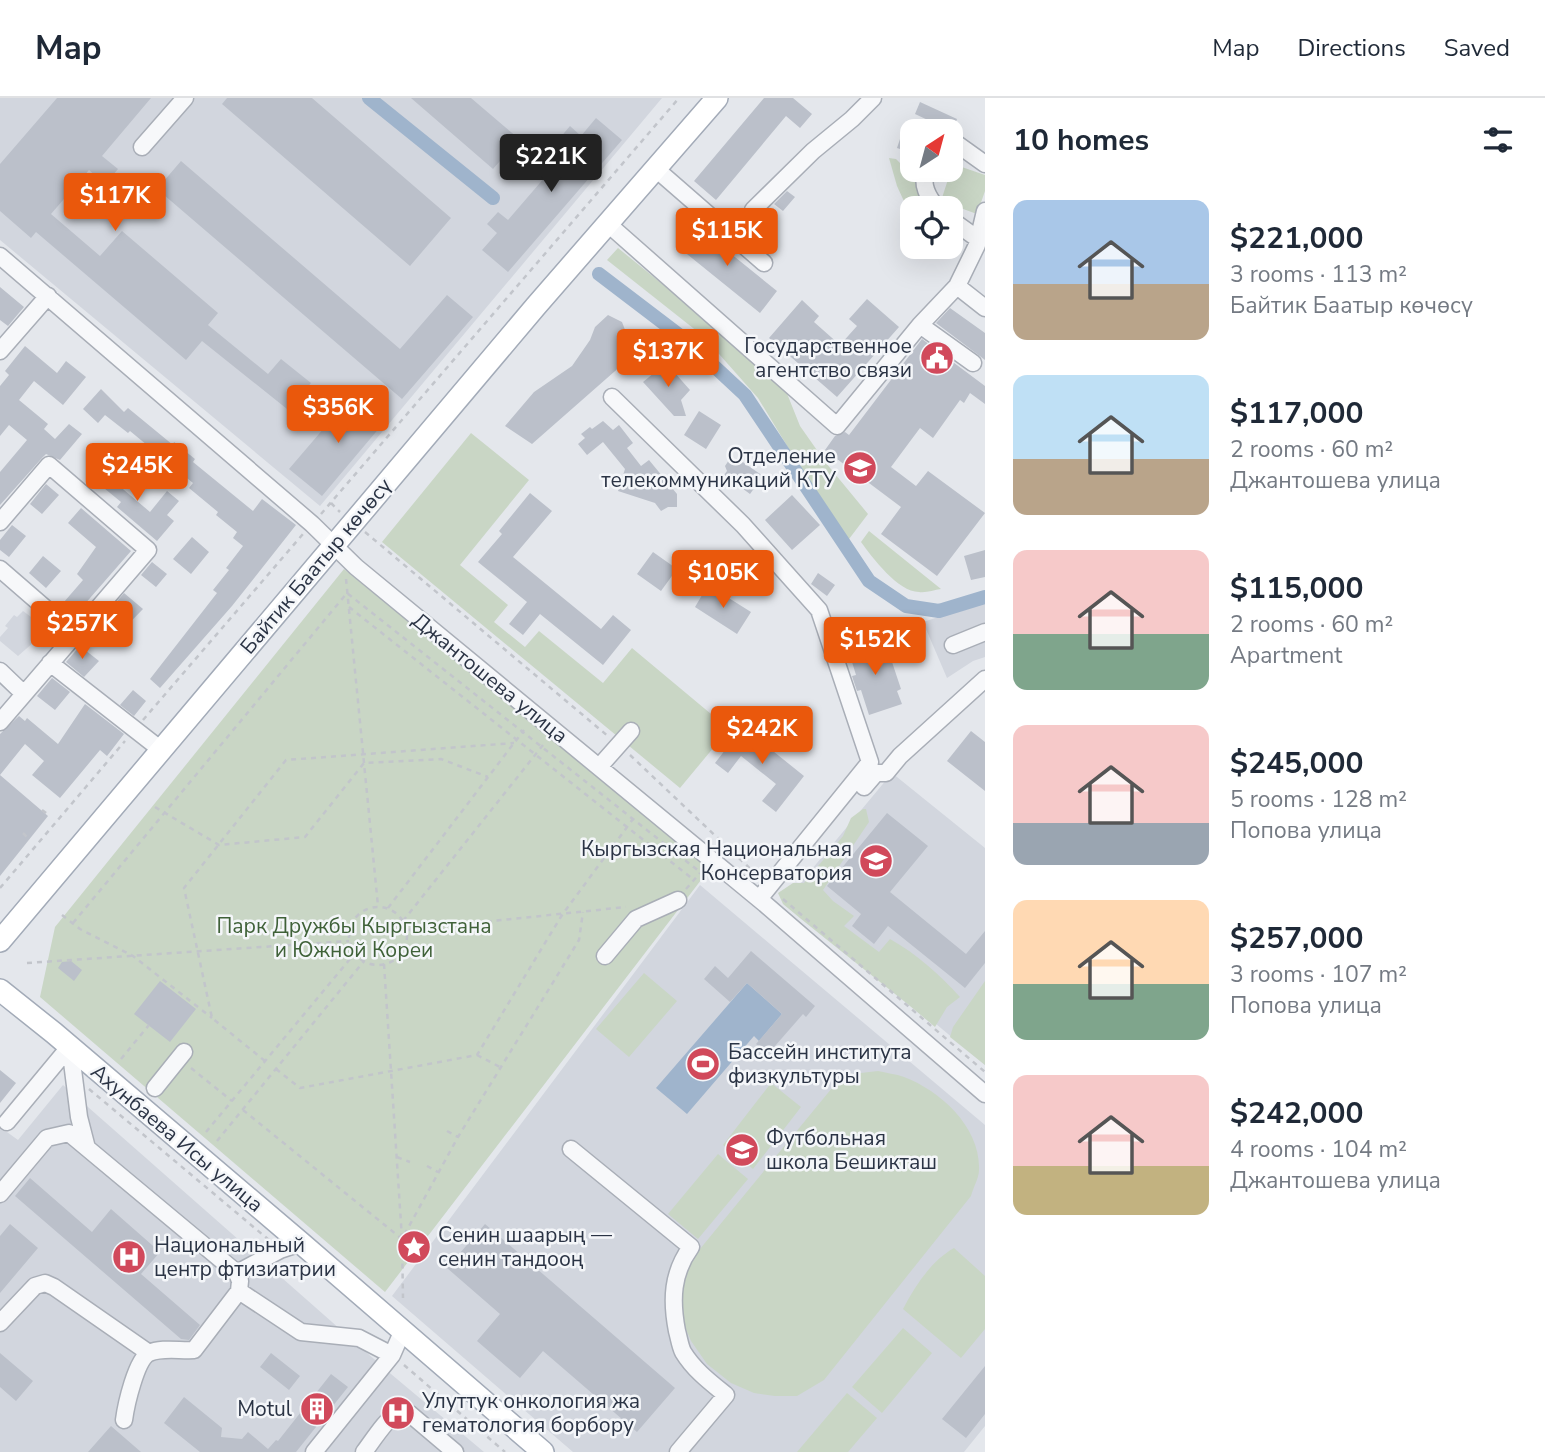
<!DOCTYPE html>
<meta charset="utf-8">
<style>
body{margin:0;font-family:"Nunito Sans",sans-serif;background:#f6f6f7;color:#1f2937;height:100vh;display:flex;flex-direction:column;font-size:26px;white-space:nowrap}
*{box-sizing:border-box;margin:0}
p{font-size:23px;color:#747a83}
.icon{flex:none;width:38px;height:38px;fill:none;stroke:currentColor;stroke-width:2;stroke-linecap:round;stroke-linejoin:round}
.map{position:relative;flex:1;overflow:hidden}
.details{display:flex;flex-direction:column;background:#fff;width:560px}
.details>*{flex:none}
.needle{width:46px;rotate:36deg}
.buttons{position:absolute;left:900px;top:21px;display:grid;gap:14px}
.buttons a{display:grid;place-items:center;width:63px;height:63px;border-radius:14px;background:#fff;box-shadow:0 7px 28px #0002;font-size:35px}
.price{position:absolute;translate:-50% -60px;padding:0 16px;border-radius:7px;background:#ea580c;color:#fff;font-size:23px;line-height:46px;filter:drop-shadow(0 2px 4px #0008)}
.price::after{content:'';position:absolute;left:50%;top:42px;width:21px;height:16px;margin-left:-10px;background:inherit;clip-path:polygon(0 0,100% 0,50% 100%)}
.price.on{background:#222;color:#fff}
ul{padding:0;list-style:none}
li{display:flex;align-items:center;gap:21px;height:175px;padding:0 28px}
li span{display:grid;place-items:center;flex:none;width:196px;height:140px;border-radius:14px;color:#555}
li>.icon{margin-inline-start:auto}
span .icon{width:84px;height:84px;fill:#fffc;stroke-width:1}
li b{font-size:30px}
h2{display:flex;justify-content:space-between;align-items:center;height:84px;padding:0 28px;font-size:30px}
header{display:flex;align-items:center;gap:42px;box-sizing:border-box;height:98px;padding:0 35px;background:#fff;border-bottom:2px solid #e0e1e3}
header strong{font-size:33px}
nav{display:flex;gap:38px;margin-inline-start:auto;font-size:24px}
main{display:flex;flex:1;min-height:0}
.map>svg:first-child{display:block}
.built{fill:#d2d6de}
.green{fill:#c9d6c5}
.water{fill:#9fb4cc}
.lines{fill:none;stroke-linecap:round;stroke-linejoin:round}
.canal{stroke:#9fb4cc;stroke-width:14}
.building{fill:#bbc0ca}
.minor-casing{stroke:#a9aeb7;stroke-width:19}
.major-casing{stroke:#a3abb8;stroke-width:24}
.path{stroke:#c2c5cb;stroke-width:2.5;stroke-dasharray:5 5;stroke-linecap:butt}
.minor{stroke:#f7f8fa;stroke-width:16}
.major{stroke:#fff;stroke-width:21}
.labels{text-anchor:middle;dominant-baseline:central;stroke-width:5;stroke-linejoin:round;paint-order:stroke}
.poi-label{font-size:21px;fill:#2b3445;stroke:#f4f6f9;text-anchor:start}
.street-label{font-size:21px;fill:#2b3445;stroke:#f4f6f9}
.park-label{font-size:21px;fill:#3f6138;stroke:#f4f6f9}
</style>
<header>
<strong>Map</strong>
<nav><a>Map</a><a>Directions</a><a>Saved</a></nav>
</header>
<main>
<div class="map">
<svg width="985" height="1354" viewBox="0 0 985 1354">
<rect width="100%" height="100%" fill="#e4e7ec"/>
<path class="built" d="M0 0H662L320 408 0 142Z
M985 504V559L973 563 947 580 923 524Z
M23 513 50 533 38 547 34 544 18 558 0 543V539L8 530 5 528 14 517 17 519Z
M892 675 985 750V967L787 801Z
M700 787 985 1027V1328L964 1354H573L392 1198Z
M63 987 391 1276 484 1354H0V1029L18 1042Z"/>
<path class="green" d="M889 60 896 61 904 69 920 73 916 89 926 110H912V115L909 114 897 88Z
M953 66 985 77V93L977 116 941 103Z
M618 150 741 250 786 293 800 328 826 365 868 416 846 445 758 300 719 256 693 230 607 162Z
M471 335 529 382 460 467 508 507 494 524 525 549 539 533 603 585 632 550 729 631 680 690 382 444Z
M869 433 941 491C934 492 926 495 919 494 898 494 872 459 861 444Z
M344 471 711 769 385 1194 40 899 55 829Z
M863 711H866L869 724 823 792 833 803 854 818 844 828 879 854 890 841C917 856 940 877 960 899L947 909 935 929C886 887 833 848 783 806L778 795 793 785H804L843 738 851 720Z
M644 875 677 903 629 959 596 931Z
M985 883V967L950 939 953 929Z
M878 973C886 975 896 976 904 979 941 993 981 1030 979 1072 979 1080 973 1090 971 1098L824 1282 797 1298H775L754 1295 731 1285 707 1266 691 1243 682 1222 676 1193 686 1168 832 990 852 976Z
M771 985 801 1009 753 1071 723 1047Z
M718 1056 748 1081 698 1141 668 1116Z
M954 1150 985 1178V1231L961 1260 903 1211C915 1188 931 1163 954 1150Z
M903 1230 932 1255 882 1315 852 1289Z
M847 1295 877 1320 848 1354H797Z"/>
<path class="water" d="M747 885 782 916 759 943 754 938 687 1016 656 990Z"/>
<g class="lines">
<path class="canal" d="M369 0 493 100
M599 176 687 243 745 297 869 483 906 508 939 513 985 499"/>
</g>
<path class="building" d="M57 0H151L102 58 118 71 105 86 89 72 51 116 100 158 122 133 218 215 208 227 268 276 281 261 311 285 298 300 301 303 292 315 202 243 186 262 36 134 31 140 0 113V66Z
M227 0H312L451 120 410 168 222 6Z
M411 0H471L519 41 493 71Z
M764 0H793L812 16 800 30 786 18 716 102 694 83Z
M920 4 957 21 953 31H947L915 16Z
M596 20 622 42 508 174 482 152 497 135 487 126 498 114 508 122 570 50 559 41 570 28 581 38Z
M902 35 912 39V55L897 50Z
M181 63 400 251 447 197 473 219 402 301 157 91Z
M787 93 795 99 783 113 774 106Z
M694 126 777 193 760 215 677 148Z
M0 189 24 209 8 228 0 222Z
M867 201 899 229 837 299 769 240 802 202 819 218 814 224 840 247 857 228 849 221Z
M950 210 985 235V262L936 225Z
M608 217 622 224 627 237 638 247 639 252 532 346 505 328 534 294 572 268 590 242 595 229Z
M922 241 985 288V306L970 295 964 305 960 302 933 340 920 330 891 369 916 388 928 373 985 415 937 478 881 436 901 409 825 352 835 338 845 334 849 337Z
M25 248 57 275 66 263 86 279 63 307 34 283 19 302 48 326 44 331 55 341 69 326 82 336 60 362 46 356 42 360 0 407V374L27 342 9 327 0 338V288L9 277 5 273Z
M666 265 690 292 681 302 686 318H674L643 284Z
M101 291 124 314 128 310 173 347 174 344 195 361 193 364 253 413 262 401 296 427 232 508 160 590 150 581 217 495 213 492 229 472 226 470 243 448 233 440 237 434 216 417 218 414 189 390 193 385 130 333 128 335 105 317 98 325 83 311Z
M354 295 386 322 322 398 289 371Z
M699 313 721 327 706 351 684 337Z
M603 323 613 332 619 327 633 345 627 350 641 368 649 362 677 396V409H668L661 413 655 405 618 393 625 371 603 344 587 357 578 346 585 340 581 336 590 329 592 331Z
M737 360 763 378 750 396 724 377 727 373 725 368 729 362 735 363Z
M109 361 126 375 117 386 150 414 167 393 179 403 167 417 174 423 157 443 117 409 121 404 93 381Z
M46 386 59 397 42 416 30 406Z
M530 395 552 413 513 459 601 531 613 517 631 532 603 567 540 516 523 537 509 526 527 504 478 464 502 436 499 433Z
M792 397 820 427 792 452 765 422Z
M81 410 131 453 77 515 64 504 83 482 77 476 96 449 68 425Z
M12 427 26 438 9 459 0 452V442Z
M192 439 209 454 191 476 173 461Z
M985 452V479L971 482 964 458Z
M653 454 677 471 661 493 637 476Z
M43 458 61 473 46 490 29 475Z
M152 464 167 476 156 489 141 477Z
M749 465 763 483 745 495 732 477Z
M818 475 835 487 827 498 811 486Z
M708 487 751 514 737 536 695 509Z
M124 495 143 511 109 546 93 532Z
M881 541 886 556 889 555 901 591 897 593 902 606 869 617 861 592 857 593 852 578 856 577 848 551Z
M80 548 99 563 84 579 66 564Z
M52 580 70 594 55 612 37 598Z
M133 592 146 603 134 618 120 607Z
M85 606 124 636 107 658 100 652 60 700 32 677 44 663 25 646 0 677 48 718 0 778V636L19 618 25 623 27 620 58 646Z
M743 629 804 678 776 714 762 703 776 686 741 658 728 675 715 665Z
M971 633 985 644V693L947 663Z
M887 715 928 748 890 794 966 856 985 833V865L965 890 888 828 874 846 852 828 861 816 827 788Z
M751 853 815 908 806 919 803 916 768 956 756 946 782 916 747 885 730 904 704 881 715 868 728 880Z
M71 863 82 872 74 883 58 870 62 864Z
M160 883 196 911 170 944 134 916Z
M0 972 16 985 0 1005Z
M30 1080 92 1134 111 1111 160 1154 141 1176 200 1227 189 1242 181 1241 15 1098Z
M10 1126 38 1150 0 1195V1138Z
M485 1126 675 1290 637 1334 543 1253 520 1280 477 1243 500 1216 447 1170Z
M0 1255 33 1283 16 1303 0 1289Z
M271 1255 300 1278 289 1292 260 1269Z
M985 1268V1316L966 1340 942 1321Z
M331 1276 348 1289 296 1354H200L164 1325 184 1299 222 1330 221 1339 242 1341 248 1334 268 1351 276 1342 278 1343Z
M111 1328 141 1354H88Z"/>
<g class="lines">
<g class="minor-casing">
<path id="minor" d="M950 41 985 66
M142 49 185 0
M656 71 764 165
M926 72C921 87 928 99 937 110
M753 112 813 53 852 21 873 0
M950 121 978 141
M607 125 837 328 920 227 957 188 985 210
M0 158 312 426 356 469 765 806 985 996
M957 188 977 147 985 113
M920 227 973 265
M0 253 48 198
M612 299 743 427 819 512 870 664 759 801
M0 424 49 367 148 452 0 624
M0 471 75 536
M953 547 985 534
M50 565 160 651
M0 573 24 596
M599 669 631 633
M864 689 876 675H886L900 658 985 581
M605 858 636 821 678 802
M155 990 184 954
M7 1024 70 948 79 1019 87 1050
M571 1051 691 1149C672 1175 671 1202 677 1233 679 1240 680 1248 683 1254 694 1272 710 1284 726 1297L678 1354
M0 1096 47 1040 69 1035 237 1175 240 1183 239 1193 194 1252C180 1253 162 1249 149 1255 136 1262 126 1307 124 1322
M237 1175 280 1152 301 1145
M239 1193 301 1234 359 1240 392 1257
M0 1225 35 1188 45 1185 54 1189 149 1255
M314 1354 392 1257 403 1232
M364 1354C371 1345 388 1318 398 1315 400 1315 408 1315 410 1316L455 1354"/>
</g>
<g class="major-casing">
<path id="major" d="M0 843 536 208 717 0
M0 892 54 935 301 1145 543 1354"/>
</g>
<path class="path" d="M331 405 340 414
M321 416 679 0
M365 434 609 639
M346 481 378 808
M349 509 694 782
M143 622 303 436
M630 657 760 780
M155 709 219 747 305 739 364 665 441 661 488 679
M42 712 49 717
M23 735 29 741
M0 790 125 643
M686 791 700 775
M783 801 985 974
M349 838a29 29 0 1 1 58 0a29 29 0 1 1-58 0Z
M388 810 524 632
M62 817 80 831 133 858 212 920
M403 823 543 647
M73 825 347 495 700 774
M407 832 626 809
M27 865 349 843
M384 866 402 1141 403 1200
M477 957 500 969
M121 961 149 927
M265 963 212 920 184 790 286 662 514 645
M191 970 232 1003
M276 971 300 990 477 957 562 817 633 721
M89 991 269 1142
M243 1012 402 1141 458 1039 579 842 583 814
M447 1033 458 1039
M206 1034 355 855
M217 1043 364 863
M397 1059 410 1064
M427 1068 438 1074
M404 1267 505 1354"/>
<use href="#minor" class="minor"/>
<use href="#major" class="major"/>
</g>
<defs>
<g id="civic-disc" transform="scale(1.75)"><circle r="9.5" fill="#d1495b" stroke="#f4f6f9"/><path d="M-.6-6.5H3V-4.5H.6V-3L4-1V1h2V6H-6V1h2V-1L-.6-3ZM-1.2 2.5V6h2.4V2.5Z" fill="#fff"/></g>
<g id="university-disc" transform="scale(1.75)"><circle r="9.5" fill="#d1495b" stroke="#f4f6f9"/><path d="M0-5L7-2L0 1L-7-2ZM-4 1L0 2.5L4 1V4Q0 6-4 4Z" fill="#fff"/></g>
<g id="school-disc" transform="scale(1.75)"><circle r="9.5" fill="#d1495b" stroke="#f4f6f9"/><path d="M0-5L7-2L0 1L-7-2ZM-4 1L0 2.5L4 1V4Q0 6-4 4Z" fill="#fff"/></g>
<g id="stadium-disc" transform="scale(1.75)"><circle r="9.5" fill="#d1495b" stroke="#f4f6f9"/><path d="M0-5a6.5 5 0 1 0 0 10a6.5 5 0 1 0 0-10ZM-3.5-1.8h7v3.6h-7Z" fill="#fff"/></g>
<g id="sight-disc" transform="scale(1.75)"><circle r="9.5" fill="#d1495b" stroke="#f4f6f9"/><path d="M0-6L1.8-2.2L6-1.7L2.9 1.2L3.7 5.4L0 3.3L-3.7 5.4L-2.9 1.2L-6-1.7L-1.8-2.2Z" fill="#fff"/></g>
<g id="hospital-disc" transform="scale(1.75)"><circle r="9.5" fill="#d1495b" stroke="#f4f6f9"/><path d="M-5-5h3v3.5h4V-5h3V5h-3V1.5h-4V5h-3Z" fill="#fff"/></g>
<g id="building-disc" transform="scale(1.75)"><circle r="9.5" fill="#d1495b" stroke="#f4f6f9"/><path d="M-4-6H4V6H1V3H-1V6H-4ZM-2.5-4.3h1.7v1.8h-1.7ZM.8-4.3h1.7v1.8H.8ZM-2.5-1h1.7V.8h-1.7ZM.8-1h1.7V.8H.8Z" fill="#fff"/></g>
</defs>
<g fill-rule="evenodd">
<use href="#civic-disc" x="937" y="260"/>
<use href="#university-disc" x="860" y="370"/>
<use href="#school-disc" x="876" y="763"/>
<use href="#stadium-disc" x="703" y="966"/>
<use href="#school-disc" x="742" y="1052"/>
<use href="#sight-disc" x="414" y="1149"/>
<use href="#hospital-disc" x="129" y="1159"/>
<use href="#building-disc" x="317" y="1311"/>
<use href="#hospital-disc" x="398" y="1315"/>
</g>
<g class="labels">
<g class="poi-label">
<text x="912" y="248" text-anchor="end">Государственное<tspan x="912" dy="24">агентство связи</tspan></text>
<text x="836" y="358" text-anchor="end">Отделение<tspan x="836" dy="24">телекоммуникаций КТУ</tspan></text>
<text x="852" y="751" text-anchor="end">Кыргызская Национальная<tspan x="852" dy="24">Консерватория</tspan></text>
<text x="728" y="954">Бассейн института<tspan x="728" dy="24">физкультуры</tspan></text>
<text x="766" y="1040">Футбольная<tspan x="766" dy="24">школа Бешикташ</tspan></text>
<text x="438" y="1137">Сенин шаарың —<tspan x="438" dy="24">сенин тандооң</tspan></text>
<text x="154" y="1147">Национальный<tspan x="154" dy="24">центр фтизиатрии</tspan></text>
<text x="422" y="1303">Улуттук онкология жа<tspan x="422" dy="24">гематология борбору</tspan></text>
<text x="292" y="1311" text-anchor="end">Motul</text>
</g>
<g class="street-label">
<text transform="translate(316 468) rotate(-50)">Байтик Баатыр көчөсү</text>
<text transform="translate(490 580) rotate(39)">Джантошева улица</text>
<text transform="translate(177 1040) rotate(40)">Ахунбаева Исы улица</text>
</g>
<g class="park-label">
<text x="354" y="828">Парк Дружбы Кыргызстана<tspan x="354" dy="24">и Южной Кореи</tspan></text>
</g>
</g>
</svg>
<div class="buttons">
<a><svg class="needle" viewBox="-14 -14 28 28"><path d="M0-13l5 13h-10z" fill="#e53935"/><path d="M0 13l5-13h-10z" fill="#747a83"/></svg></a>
<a><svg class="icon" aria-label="locate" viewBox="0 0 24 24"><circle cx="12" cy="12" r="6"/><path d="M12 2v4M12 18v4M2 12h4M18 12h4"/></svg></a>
</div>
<b class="price on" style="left:551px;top:96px">$221K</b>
<b class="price" style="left:115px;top:135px">$117K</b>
<b class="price" style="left:727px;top:170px">$115K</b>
<b class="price" style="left:668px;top:291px">$137K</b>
<b class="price" style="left:338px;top:347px">$356K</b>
<b class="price" style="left:137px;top:405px">$245K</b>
<b class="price" style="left:723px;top:512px">$105K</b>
<b class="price" style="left:82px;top:563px">$257K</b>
<b class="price" style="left:875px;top:579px">$152K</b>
<b class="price" style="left:762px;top:668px">$242K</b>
</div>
<section class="details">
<h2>10 homes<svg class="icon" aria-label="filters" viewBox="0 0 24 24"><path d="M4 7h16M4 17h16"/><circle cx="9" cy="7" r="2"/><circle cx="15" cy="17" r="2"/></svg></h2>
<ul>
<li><span style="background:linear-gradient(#a9c7e8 60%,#b9a48a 0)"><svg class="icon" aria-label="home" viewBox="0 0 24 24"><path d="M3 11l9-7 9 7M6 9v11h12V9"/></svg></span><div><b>$221,000</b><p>3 rooms · 113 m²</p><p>Байтик Баатыр көчөсү</p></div></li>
<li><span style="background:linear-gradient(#bfe0f5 60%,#b9a48a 0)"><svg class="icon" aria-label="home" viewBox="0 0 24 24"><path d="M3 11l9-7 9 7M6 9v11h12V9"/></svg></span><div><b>$117,000</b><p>2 rooms · 60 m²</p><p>Джантошева улица</p></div></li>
<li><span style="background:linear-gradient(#f6c9c9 60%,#7fa58c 0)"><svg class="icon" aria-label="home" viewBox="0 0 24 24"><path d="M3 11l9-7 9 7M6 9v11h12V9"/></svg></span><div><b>$115,000</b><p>2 rooms · 60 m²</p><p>Apartment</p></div></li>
<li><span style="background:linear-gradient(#f6c9c9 70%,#9aa5b1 0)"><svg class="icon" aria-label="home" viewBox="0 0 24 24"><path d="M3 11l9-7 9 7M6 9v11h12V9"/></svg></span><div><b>$245,000</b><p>5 rooms · 128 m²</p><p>Попова улица</p></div></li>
<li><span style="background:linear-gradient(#ffd9b3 60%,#7fa58c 0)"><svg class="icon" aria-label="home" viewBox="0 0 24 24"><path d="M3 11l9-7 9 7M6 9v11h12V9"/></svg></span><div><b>$257,000</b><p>3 rooms · 107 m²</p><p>Попова улица</p></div></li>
<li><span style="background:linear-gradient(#f6c9c9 65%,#c2b280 0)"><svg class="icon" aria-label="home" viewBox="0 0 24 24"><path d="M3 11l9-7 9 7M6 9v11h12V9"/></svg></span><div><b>$242,000</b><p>4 rooms · 104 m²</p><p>Джантошева улица</p></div></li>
</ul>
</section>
</main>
